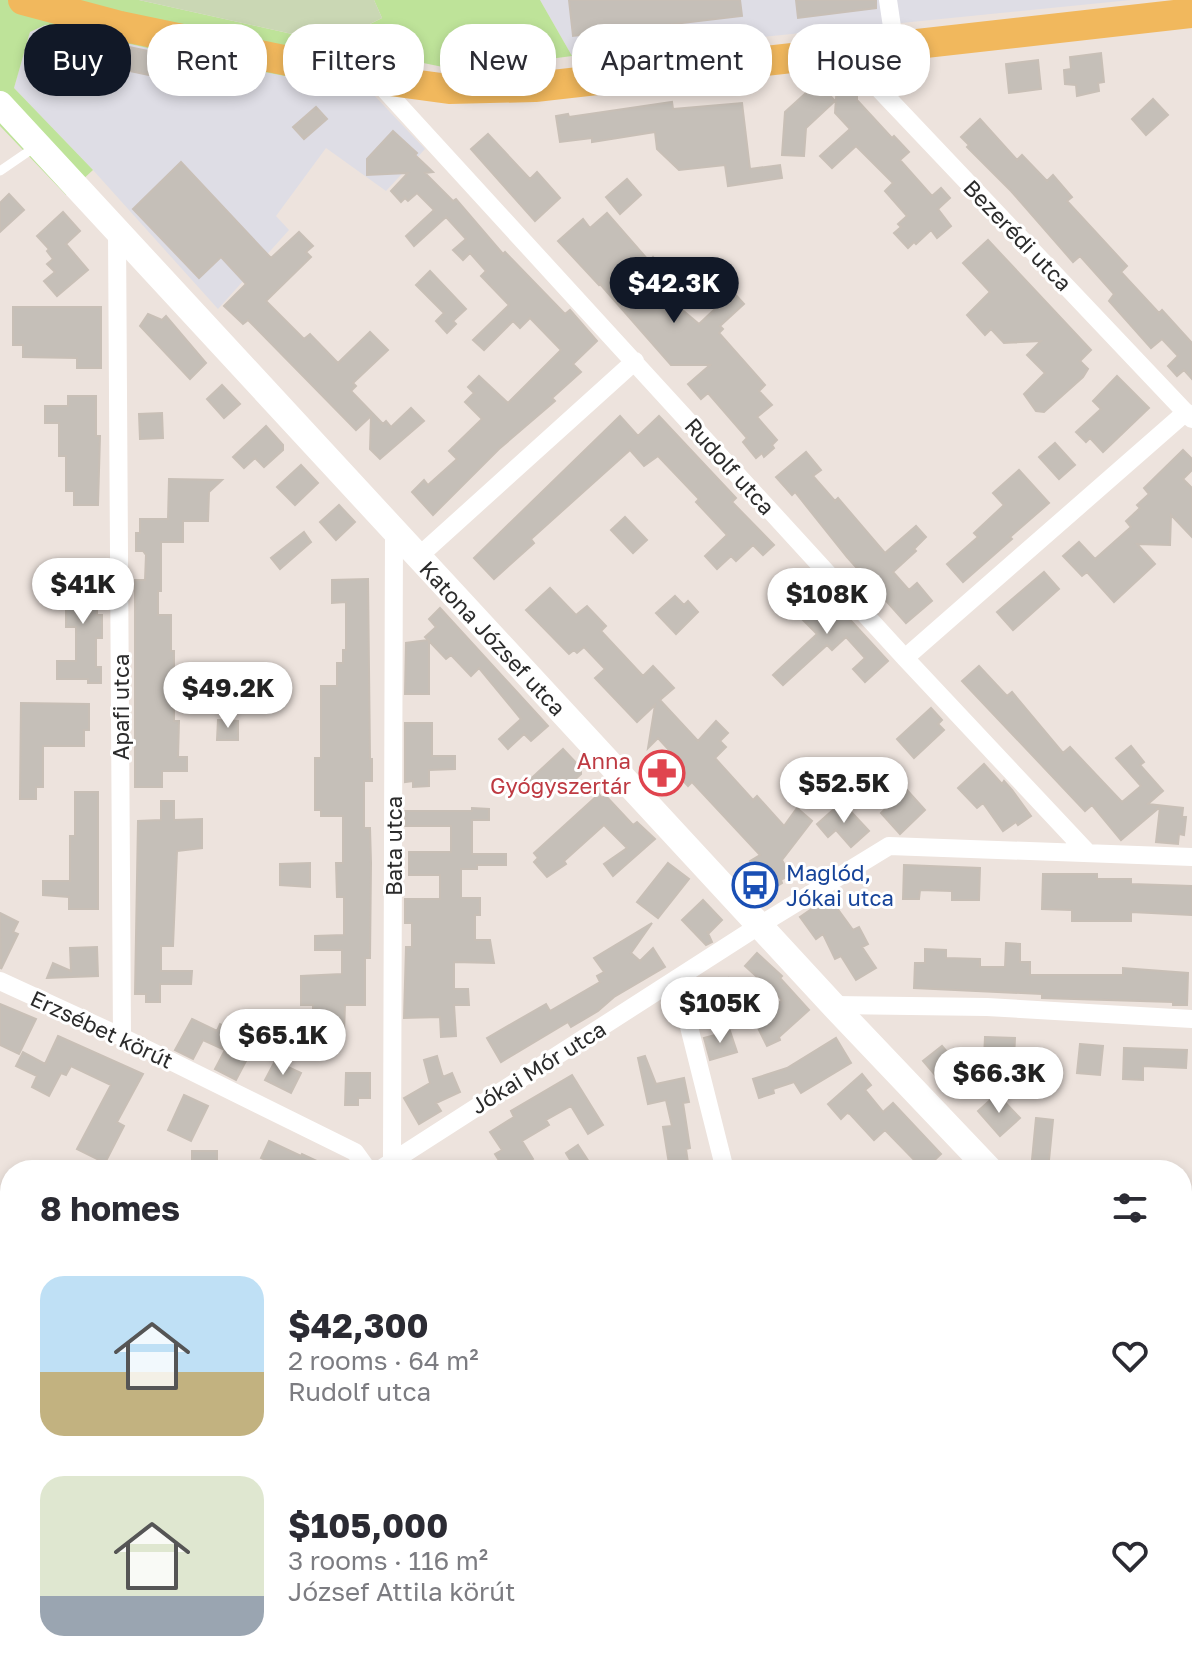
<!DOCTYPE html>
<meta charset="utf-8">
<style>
body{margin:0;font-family:"Golos Text",sans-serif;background:#f2f2f3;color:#2b2b33;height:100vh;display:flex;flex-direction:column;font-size:30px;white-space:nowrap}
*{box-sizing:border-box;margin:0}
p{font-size:26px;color:#7c7c81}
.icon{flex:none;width:44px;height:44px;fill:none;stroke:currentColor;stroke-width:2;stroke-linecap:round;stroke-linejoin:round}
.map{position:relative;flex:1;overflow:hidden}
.details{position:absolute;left:0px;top:1160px;width:1192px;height:512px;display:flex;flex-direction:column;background:#fff;border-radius:32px 32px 0 0;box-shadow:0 4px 12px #0003}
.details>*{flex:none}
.guide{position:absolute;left:24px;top:24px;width:1144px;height:72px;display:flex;gap:16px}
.price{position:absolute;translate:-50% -68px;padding:0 18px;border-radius:28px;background:#fff;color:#222;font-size:26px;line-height:52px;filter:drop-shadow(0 2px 4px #0008)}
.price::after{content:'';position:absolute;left:50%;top:48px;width:24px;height:18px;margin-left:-12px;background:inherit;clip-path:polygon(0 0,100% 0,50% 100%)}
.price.active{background:#111827;color:#fff}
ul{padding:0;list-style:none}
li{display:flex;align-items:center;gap:24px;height:200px;padding:0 40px}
li span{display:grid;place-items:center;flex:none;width:224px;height:160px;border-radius:24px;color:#555}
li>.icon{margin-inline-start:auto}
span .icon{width:96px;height:96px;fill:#fffc;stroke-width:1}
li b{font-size:34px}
h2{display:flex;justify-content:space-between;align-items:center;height:96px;padding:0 40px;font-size:34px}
.tag{padding:0 28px;border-radius:32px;background:#fff;box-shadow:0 4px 12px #0003;font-size:28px;line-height:72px}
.tag.active{background:#111827;color:#fff}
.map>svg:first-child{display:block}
.industrial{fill:#dedde5}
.green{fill:#bee399}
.cemetery{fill:#cad7b4}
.building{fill:#c5bfb8;stroke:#c8bfb6;stroke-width:2}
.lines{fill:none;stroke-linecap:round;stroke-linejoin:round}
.path{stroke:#c4c4c4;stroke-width:3;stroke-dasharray:6 4;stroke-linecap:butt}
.service{stroke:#fff;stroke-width:9}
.minor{stroke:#fff;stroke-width:18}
.secondary{stroke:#fff;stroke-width:26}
.primary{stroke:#f1b85d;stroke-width:30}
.labels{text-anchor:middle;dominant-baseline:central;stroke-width:6;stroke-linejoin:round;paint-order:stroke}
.street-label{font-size:22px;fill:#2b2b2b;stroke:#fff}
.health-label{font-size:22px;fill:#be3a42;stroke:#fff;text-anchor:end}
.transit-label{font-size:22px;fill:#164399;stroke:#fff;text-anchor:start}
</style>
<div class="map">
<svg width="1192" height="1672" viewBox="0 0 1192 1672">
<rect width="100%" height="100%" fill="#ede3dd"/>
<path class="industrial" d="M540 0H1131L572 56Z
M45 25 197 59 372 93 425 149 386 191 326 148 276 216 289 230 218 309 93 170 14 88 30 32Z"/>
<path class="green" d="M0 0H139L377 53 366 26 382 18 374 0H540L572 56 481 68 443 67 379 54 372 93 197 59 45 25 30 32 14 88 93 170 66 195 0 126Z"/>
<path class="cemetery" d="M139 0H374L382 18 366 26 378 53Z"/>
<path class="building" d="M569 0H740L742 16 573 36Z
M796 0H876V8L798 18Z
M129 47 172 56 168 79 125 70Z
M1101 53 1104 82 1098 83 1099 91 1077 96 1076 85 1065 84 1064 70 1071 69 1070 57Z
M1038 60 1041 89 1009 93 1006 64Z
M818 82 835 101 806 128 804 156 782 155 785 112Z
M837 84 850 85 849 94 857 95V100L892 138 894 136 909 152 900 160 932 196 941 188 950 198 938 209 951 226 937 238 931 230 916 244 914 242 908 248 894 233 901 227 898 224 907 216 885 191 893 183 856 146 832 168 820 156 850 129 835 113Z
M1153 99 1168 115 1146 135 1132 119Z
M672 102 673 109 742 103 750 169 780 165 782 178 728 186 725 165 679 170 657 149 655 132 592 142V138L560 142 556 116 568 114 569 117Z
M316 107 327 119 304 139 293 127Z
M980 119 1017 160 1022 155 1047 181 1053 175 1072 197 1067 201 1127 266 1121 272 1159 313 1162 310 1192 343V379L1184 370 1177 376 1168 366 1178 356 1162 339 1151 348 1109 301 1114 294 1080 256 1073 262 1011 191 967 147 969 145 961 137Z
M393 131 417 153 415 155 433 172 425 173 453 201 456 199 503 254 505 252 565 314 570 310 597 341 573 364 581 372 552 398 555 401 499 449 433 515 412 492 424 480 428 485 457 459 449 451 482 419 465 402 474 393 468 387 479 376 508 403 561 350 530 318 520 328 513 321 484 350 473 340 509 305 481 276 486 271 470 253 463 260 453 250 466 239 446 217 414 246 406 236 434 210 417 193 408 201 405 198 401 202 391 191 408 173 367 175V159Z
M488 134 530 179 537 172 560 198 535 221 471 149Z
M181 162 271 258 299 232 313 246 306 252 311 257 266 301 304 339 310 334 338 363 370 332 388 350 353 383 356 386 351 391 383 424 386 421 391 427 411 408 424 421 380 459 370 449 371 416 356 430 248 320 243 324 224 306 246 284 221 257 199 278 133 209Z
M627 179 641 195 620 214 606 197Z
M9 194 24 210 0 232V203Z
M63 212 80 231 66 244 88 270 57 296 44 281 55 272 47 264 53 259 47 251 49 249 37 236Z
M607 213 649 261 653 257 665 270 660 274 686 303 680 308 699 324 733 292 744 304 720 326 723 329 719 333 765 385 759 391 772 405 757 417 777 440 772 445 774 448 764 457 762 453 756 458 743 442 747 438 708 393 701 399 688 384 710 365H671L600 284 599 285 558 241 583 219 590 228Z
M988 240 1091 350 1080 361 1088 369 1083 377 1044 412 1036 411 1024 394 1045 373 1027 355 1041 341 1004 343 991 329 985 335 967 315 990 292 963 263Z
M430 271 466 309 453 321 456 324 447 333 436 321 444 313 416 285Z
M13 307H101V368H77V358L23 357V345H13Z
M148 314 162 320 166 316 206 363 190 379 140 326Z
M1117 376 1149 408 1103 452 1090 438 1086 442 1076 432 1101 409 1093 401Z
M222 385 240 404 224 418 207 399Z
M68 396H96V436H100L98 505H74V491H66V456H59V423H45V406H68Z
M162 413 163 438 140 439 139 414Z
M620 416 638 436 659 416 736 498 732 502 774 545 763 555 753 545 736 561 731 556 717 569 705 556 727 535 696 502 699 499 658 456 644 466 630 450 531 539 534 543 494 579 474 558Z
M266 426 283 445V450L264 467 255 458 244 468 233 457Z
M1055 443 1075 465 1059 479 1039 457Z
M1183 450 1192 459V470L1183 479 1192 488V537L1171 515 1170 545 1137 544 1155 564 1114 602 1087 572 1082 576 1063 556 1079 542 1095 559 1131 527 1126 521 1140 508 1137 505 1149 494 1144 488Z
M806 452 821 470 813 476 835 501 838 498 885 553 916 526 926 537 914 549 916 551 893 572 909 590 917 583 932 601 906 623 847 557 795 492 792 495 776 477Z
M301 465 318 483 295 505 277 487Z
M1019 470 1049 503 1010 537 1012 539 963 582 947 564 978 537 974 533 1004 505 993 493Z
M169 479 222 480 209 492 208 521H183V542H161V591H158V615H171V651H174V721H179L178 757H187V771H162V787H135V580H145L146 555 143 551H136V533H140V519H168Z
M339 505 355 522 336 540 320 522Z
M625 517 647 540 633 553 611 530Z
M304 532 311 542 280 569 271 558Z
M66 570H97V615H102V638H96V667H101V683H88V679H57V661H76V627H66Z
M1044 572 1059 589 1013 630 997 612Z
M368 579 370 759H372V781H364V828H370L371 863 370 958H365V1005H345L344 1033 326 1032V1046H313V1005H301V976L342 974V950H315V936L344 935V897H337L336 863H343V816H321V810H315V758H321V686H337V663H343V650H346V602L332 603V580Z
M810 579 825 594 817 602 834 618 842 611 888 661 865 682 853 669 865 658 846 637 832 650 827 645 783 685 773 675 817 634 786 603Z
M550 588 576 615 587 606 606 626 601 631 643 676 653 666 674 688 660 700 698 741 716 721 728 733 720 741 726 747 715 758 753 800 757 796 784 826 797 808 812 821 782 860 790 875 781 880 782 883 764 894 756 880 760 878 750 861 760 855 692 782 688 786 671 768 678 760 658 738 648 748 655 705 637 722 595 678 605 669 584 647 577 653 574 650 569 654 526 610Z
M675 596 684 605 688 601 698 612 676 634 656 613Z
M440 608 548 726 531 741 524 734 508 749 499 739 521 719 479 668 471 676 451 655 446 659 429 641V694H405L406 643 428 640 425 637 436 627 429 619Z
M979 666 1007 696 1012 692 1063 753 1070 747 1122 802 1141 786 1116 758 1131 746 1144 762 1140 765 1163 791 1148 804 1183 808 1182 817H1186L1184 835 1179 834 1178 844 1156 842 1160 807 1121 840 1092 805 1085 811 962 681Z
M21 703 89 704V730H84V746H43V787H36V799H20Z
M931 708 942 720 938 724 944 730 914 758 897 739Z
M218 720 238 721V740H217Z
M405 723H432V756H455V769L429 770V786L413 787V781L405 782Z
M563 749 581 768V774L570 784 563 778 545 795 542 791 535 797 524 785Z
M984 764 1002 784 1004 781 1012 790 1031 816 1018 825 1016 822 1003 831 983 803 977 808 958 788Z
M906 789 925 810 900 834 881 813Z
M75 792H98V909H69V897L43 895V881H70V836H75Z
M599 794 602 798 605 795 633 825 637 822 655 839 613 876 604 864 627 848 604 825 564 861 566 864 547 877 534 862 538 858 534 853Z
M161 801H174V820L202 819V848L177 851 173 946H161V971H192L191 984H160V1002H146V994H135L138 821 161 820Z
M842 802 869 831 851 847 836 830 828 837 817 824Z
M472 808 489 809V820H472V854H506V865H477V869H461V898H480V915H475V940H490L494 963 454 962V989H468L469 1005H454L456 1036 441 1037 440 1017 404 1018 406 947H412V923H405V899H440V875H409V852H451V826H405V811H472Z
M310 863V887L280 885V864Z
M668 863 689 879 658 918 637 902Z
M904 865 980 868 979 900H952V891L920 890 919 899H903Z
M1043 874H1097V879H1131V884L1192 886V915L1131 912V921H1072V910L1042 909Z
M829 897 853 930 859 927 868 944 862 947 876 968 856 980 841 956 835 959 823 934 816 939 800 917Z
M703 900 722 920 709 933 707 931 712 942 706 945 682 920Z
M0 913 18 922 13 932 18 934 1 969Z
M652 923 631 953 640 961 653 948 665 967 614 997 598 1011 571 1027 568 1022 501 1062 487 1038 546 1004 550 1011 600 982 597 976 604 972 594 958Z
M1006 943 1020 944V962H1030V975H1123V968L1188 973 1187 1005H1173V1002L1042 998V994L914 988 915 963H925V949L946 950V958L980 959V967H1005Z
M97 947 98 976 47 978 53 963 71 971 70 948Z
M757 953 782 976 780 978 809 1010 779 1037 780 1040 767 1046 757 1026 771 1019 767 1014 782 1000 745 966Z
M728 978 740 1006 718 1016 705 987Z
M0 1004 36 1019 19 1054 0 1045Z
M192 1019 217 1031 220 1024 230 1029 235 1019 248 1025 233 1054 246 1061 236 1080 215 1069 225 1050 203 1040 193 1059 175 1050Z
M730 1031 737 1052 710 1060 704 1038Z
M58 1036 143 1074 117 1122 124 1126 105 1163 77 1149 111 1085 71 1066 66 1075 61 1073 49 1096 32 1087 37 1076 16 1066 23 1052 45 1064Z
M985 1037 1015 1038 1014 1058H984Z
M836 1038 851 1063 801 1093 794 1082 773 1089 774 1093 759 1098 753 1079 787 1068Z
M1080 1044 1103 1046 1100 1075 1077 1073Z
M942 1046 960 1067 942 1083 923 1061Z
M1124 1048 1187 1050 1186 1068 1143 1066V1080L1123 1079Z
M437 1056 443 1077 452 1073 460 1092 436 1103 441 1111 419 1124 404 1098 430 1083 424 1060Z
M645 1056 656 1084 684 1078 689 1102 683 1103 690 1148 686 1149 689 1170H670L663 1127 672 1126 666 1100 648 1104 638 1058Z
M275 1061 301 1073 291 1093 265 1080Z
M346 1073H370V1098H358V1105H345Z
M862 1074 871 1085 865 1090 883 1112 893 1103 941 1154 924 1170 885 1130 874 1140 850 1114 847 1113 841 1119 828 1104Z
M572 1075 603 1125 588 1134 571 1106 546 1120 549 1125 522 1141 533 1159 516 1170H505L495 1154 502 1150 490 1132 514 1117 511 1111Z
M997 1094 1020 1118 1000 1136 978 1111Z
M184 1095 208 1106 191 1141 168 1130Z
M1036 1118 1053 1120 1048 1170H1031Z
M269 1141 301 1156 302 1154 336 1170H301L290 1165 288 1170 261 1158Z
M578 1145 591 1165 583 1170H576L566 1153Z
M192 1151H217V1167H192Z"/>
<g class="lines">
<path class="path" d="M0 1527 10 1505"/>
<path class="service" d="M0 171 35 147"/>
<path class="minor" d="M888 0 895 47
M844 52 1192 419
M375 79 905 658 1087 852
M117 232 122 1037
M418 557 635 361
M905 658 1186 412
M677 979 725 1170
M0 981 122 1037 355 1152 368 1170
M833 1005 987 1007 1192 1019
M392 1161 394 532
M379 1170 760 925 889 846 1192 857
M1182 1348H1192
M0 1421 10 1415
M1182 1472H1192
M0 1485H10
M0 1613 10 1623
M51 1662 61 1672
M381 1672 385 1662
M723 1672 727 1662"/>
<path class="secondary" d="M0 104 833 1005 990 1170
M1182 1373 1192 1384"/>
<path class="primary" d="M23 0 120 26 375 79 449 89 535 87 1192 13"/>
</g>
<defs>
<g id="pharmacy-ring" transform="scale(2.3)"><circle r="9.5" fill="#fff" stroke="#e0444e" stroke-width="1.5"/><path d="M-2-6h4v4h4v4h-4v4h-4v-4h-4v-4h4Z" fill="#e0444e"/></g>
<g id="bus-ring" transform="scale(2.3)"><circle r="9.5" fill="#fff" stroke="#1a4fb4" stroke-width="1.5"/><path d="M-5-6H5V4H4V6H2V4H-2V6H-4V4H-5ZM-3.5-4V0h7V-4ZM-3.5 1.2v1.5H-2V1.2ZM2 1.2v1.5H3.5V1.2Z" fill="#1a4fb4"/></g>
</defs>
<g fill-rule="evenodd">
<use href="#pharmacy-ring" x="662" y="773"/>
<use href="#bus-ring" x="755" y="885"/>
</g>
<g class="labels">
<g class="street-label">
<text transform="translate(1018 235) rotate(46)">Bezerédi utca</text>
<text transform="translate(730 466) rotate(48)">Rudolf utca</text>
<text transform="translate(493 638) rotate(47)">Katona József utca</text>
<text transform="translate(120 707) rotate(-90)">Apafi utca</text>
<text transform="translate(393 846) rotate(-90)">Bata utca</text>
<text transform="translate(102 1029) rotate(25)">Erzsébet körút</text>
<text transform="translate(538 1067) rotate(-32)">Jókai Mór utca</text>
</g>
<g class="health-label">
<text x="631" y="760">Anna<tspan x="631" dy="25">Gyógyszertár</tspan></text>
</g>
<g class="transit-label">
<text x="786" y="872">Maglód,<tspan x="786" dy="25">Jókai utca</tspan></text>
</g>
</g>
</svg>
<b class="price active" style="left:674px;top:325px">$42.3K</b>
<b class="price" style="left:83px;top:626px">$41K</b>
<b class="price" style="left:827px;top:636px">$108K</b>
<b class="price" style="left:228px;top:730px">$49.2K</b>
<b class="price" style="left:844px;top:825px">$52.5K</b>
<b class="price" style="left:720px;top:1045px">$105K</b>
<b class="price" style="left:283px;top:1077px">$65.1K</b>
<b class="price" style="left:999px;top:1115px">$66.3K</b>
<div class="guide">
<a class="tag active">Buy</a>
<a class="tag">Rent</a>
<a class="tag">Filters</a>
<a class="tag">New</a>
<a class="tag">Apartment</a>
<a class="tag">House</a>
</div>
<section class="details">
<h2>8 homes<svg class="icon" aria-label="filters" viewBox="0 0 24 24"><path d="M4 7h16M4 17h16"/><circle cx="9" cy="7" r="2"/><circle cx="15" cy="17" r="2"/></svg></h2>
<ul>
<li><span style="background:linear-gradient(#bfe0f5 60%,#c2b280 0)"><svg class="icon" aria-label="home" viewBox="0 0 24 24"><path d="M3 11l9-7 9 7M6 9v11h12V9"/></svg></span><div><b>$42,300</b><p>2 rooms · 64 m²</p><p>Rudolf utca</p></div><svg class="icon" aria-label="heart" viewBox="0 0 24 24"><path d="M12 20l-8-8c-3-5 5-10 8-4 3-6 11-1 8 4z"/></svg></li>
<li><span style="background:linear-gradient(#dfe7d0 75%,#9aa5b1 0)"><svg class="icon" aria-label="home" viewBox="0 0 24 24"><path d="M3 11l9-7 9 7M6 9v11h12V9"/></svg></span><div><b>$105,000</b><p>3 rooms · 116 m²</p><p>József Attila körút</p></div><svg class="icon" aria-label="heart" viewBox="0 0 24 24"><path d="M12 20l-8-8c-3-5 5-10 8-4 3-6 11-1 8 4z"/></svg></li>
</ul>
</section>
</div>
